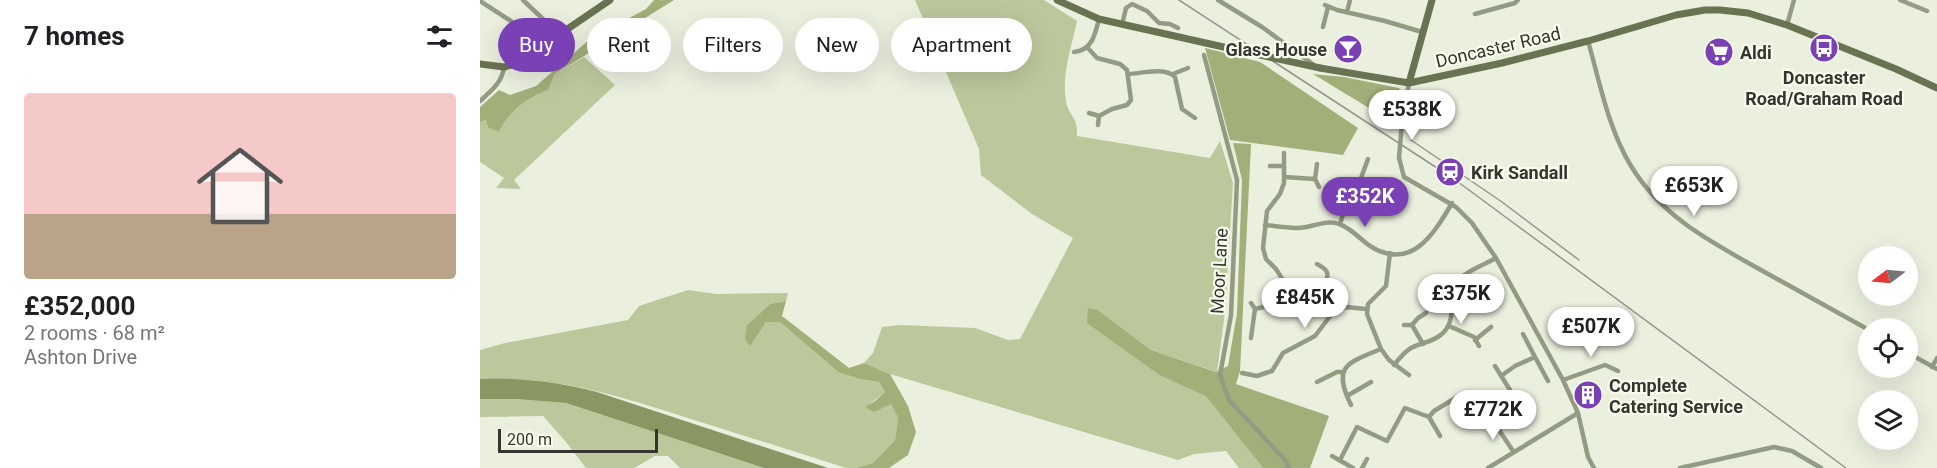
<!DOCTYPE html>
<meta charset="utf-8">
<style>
body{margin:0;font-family:Roboto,sans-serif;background:#f2f2f2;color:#202124;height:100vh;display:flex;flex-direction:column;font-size:22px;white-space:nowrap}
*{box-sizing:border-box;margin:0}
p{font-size:20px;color:#757577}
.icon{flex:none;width:33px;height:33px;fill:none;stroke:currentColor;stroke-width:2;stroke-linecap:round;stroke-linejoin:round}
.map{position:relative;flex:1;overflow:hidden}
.details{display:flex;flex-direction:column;background:#fff;width:480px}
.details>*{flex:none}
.top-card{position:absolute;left:18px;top:18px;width:570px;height:54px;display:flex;gap:12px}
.needle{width:39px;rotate:254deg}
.controls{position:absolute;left:1378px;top:246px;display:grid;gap:12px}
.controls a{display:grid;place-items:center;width:60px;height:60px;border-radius:50%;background:#fff;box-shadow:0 6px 24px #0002;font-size:30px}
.scale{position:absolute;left:18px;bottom:15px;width:160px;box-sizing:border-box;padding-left:6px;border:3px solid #34362f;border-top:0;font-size:16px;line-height:21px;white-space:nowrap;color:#34362f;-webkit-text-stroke:4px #f8fcec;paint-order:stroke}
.price{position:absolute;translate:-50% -51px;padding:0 14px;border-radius:21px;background:#fff;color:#222;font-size:20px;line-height:39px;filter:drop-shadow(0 2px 3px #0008)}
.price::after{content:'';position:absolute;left:50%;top:36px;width:18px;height:14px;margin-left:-9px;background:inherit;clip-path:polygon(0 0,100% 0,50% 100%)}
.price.on{background:#7a40b6;color:#fff}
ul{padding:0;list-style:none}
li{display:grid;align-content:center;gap:12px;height:318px;padding:0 24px}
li+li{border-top:2px solid #e0e0e0}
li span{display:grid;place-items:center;height:186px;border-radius:6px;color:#555}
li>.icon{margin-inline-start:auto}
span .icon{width:108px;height:108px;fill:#fffc;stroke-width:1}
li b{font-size:26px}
h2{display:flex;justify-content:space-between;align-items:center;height:72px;padding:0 24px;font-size:26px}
.chip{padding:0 21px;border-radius:27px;background:#fff;box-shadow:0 6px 24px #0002;font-size:21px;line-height:54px}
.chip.on{background:#7a40b6;color:#fff}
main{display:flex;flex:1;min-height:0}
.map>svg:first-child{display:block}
.green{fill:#bcc79c}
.forest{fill:#a2af79}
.water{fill:#8a9762}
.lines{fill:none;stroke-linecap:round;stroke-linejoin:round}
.street{stroke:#949b83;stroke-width:4.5}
.secondary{stroke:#6a7351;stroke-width:7}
.rail{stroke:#93968a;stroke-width:1.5}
.street-bridge{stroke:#949b83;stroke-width:4.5}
.secondary-bridge{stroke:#6a7351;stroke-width:7}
.labels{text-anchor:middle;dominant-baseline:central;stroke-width:4.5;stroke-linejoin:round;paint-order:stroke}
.street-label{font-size:18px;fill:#34362f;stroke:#f8fcec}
.poi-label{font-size:18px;font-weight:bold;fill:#34362f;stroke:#f8fcec;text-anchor:start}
</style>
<main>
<section class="details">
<h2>7 homes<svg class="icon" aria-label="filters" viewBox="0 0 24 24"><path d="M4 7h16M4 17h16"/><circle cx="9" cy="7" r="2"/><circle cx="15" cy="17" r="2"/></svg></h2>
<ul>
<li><span style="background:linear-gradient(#f6c9c9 65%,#b9a48a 0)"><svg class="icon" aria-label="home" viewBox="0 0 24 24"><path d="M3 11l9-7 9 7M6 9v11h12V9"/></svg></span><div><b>£352,000</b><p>2 rooms · 68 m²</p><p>Ashton Drive</p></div></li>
</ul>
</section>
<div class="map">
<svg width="1457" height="468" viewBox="0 0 1457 468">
<rect width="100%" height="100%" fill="#eaefde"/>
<path class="green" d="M435 0H564L597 21C592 46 581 75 586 101 588 116 598 115 597 136L730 158 740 141 753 183 745 312 737 372 671 350 618 310 681 376 726 395 783 468H759L746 451 714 454 698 460 410 374 384 363 393 353 402 327 420 325 495 328 528 340 540 339 593 238 552 214 501 175 499 149Z
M104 57 135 85 34 180 41 189 16 188 24 178 0 162V122L6 120 19 132C28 112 48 97 68 90L75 74Z
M208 290 236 294 308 293 306 301 290 304 267 325 270 345 286 322H300L358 372 379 379 399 382 405 392 386 407 411 404 418 418 415 440 393 463 375 468H366C316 452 265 436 214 420 144 397 75 375 0 379V350L25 343 148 320 159 306Z
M0 399H36L86 403 284 468H200L188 456H175L154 468H106L86 442 63 416 0 417Z"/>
<path class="forest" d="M174 0H194L75 74 68 90C48 97 28 112 19 132L8 127 6 120 0 122V107L19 90 30 95 56 86 110 39 166 9Z
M725 48 780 62 878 128 863 155 750 140Z
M833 74 864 77 919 88 922 94 917 125Z
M753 143 771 144 760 371 756 384 849 416 830 468H783L726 396 681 376 607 323 608 308 618 310 671 350 736 372 748 366 757 313 762 180Z
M306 301 302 316 369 368 384 363 410 374 428 406 436 432 428 455 409 468H375L393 463 415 440 418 418 411 404 394 412 385 407 395 401 405 392 399 382 379 379 358 372 300 322H286L270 346 265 339 267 325 290 304Z"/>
<path class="water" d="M0 379C40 377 78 382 117 392L348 468H284L86 403 36 399H0Z"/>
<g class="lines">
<path class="street" d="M43 0 63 19 75 38
M738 0 782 27 834 65
M1420 0 1447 11
M0 1 31 21 53 52
M845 5 857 10 905 21 942 32
M867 12 870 0
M995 14 1035 3 1038 0
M642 25 646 8 652 4 667 11 679 23 690 24 698 28
M1307 25 1314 0
M843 27 848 7
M1108 41C1120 83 1128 128 1151 166 1182 217 1231 242 1281 270 1317 290 1353 310 1389 330
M607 47 617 58 640 64 647 70 651 100 647 105 632 109 619 116
M594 52C612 50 615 35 619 19
M724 55 757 180 751 315 740 375 749 400 805 460 809 468
M649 74C663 73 685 67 695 77L702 109 715 118
M693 74 708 68
M0 101C11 91 22 83 24 67
M609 113 619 116 618 125
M922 122 929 83
M919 158 924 177 976 207 992 223 1016 258 1083 380 1098 413 1108 457 1114 468
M837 164 835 179 839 187
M790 166H803
M804 177 835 179
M881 191V178L888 159
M860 224 867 201 881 191 910 209
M785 225C796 226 807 228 818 228 831 228 846 219 859 224 871 228 880 239 890 246 931 272 954 234 972 203
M910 253 906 286 888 304 887 314 901 349 909 360 929 375
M837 264C856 274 843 278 845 293 846 299 851 306 854 311
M775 309C795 304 800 306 806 285L796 269 786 259 783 248 787 211 800 194 804 183V153
M924 325H932L938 318 946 313
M932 325 943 344
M969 326 994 337 999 346
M1043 334 1055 357
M771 338 775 309 771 303
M995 340 1011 327
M1428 353 1457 369
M914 365C919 359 924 352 931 348 942 342 955 342 964 332 979 314 965 296 976 283 985 271 1004 265 1016 258
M1452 367 1457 358
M762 373 777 376 792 371 803 353 835 336 854 311 866 307 886 309
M1021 376 1035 366 1055 357 1068 381
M1083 380 1125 365 1138 371
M837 382 857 372H864
M867 396 891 382
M871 405C852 366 867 363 901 349
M1009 415 1014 409 1027 400 1030 390 1015 366
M1009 415 1033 451
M949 417 954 411 982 394 995 414 1009 415
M852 456 873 468
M860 460 877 427 907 441 925 408 949 417 960 436
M882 468 887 459
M1008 468 1098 413
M1200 468 1294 447 1312 451 1341 468"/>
<path class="secondary" d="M577 0 619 19 748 48
M0 64 24 67 36 64 130 0
M840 68 929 83 1022 63 1108 41 1196 15 1225 10H1240L1268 13 1307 25 1416 69 1457 88
M929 83 952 0"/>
<path class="rail" d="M699 0 974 179 1366 468
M931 140 1022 202 1099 260"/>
<path class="street-bridge" d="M919 158 922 122"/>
<path class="secondary-bridge" d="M748 48 840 68"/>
</g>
<defs>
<g id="bus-disc" transform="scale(1.5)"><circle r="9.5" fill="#7a40b6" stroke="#f8fcec"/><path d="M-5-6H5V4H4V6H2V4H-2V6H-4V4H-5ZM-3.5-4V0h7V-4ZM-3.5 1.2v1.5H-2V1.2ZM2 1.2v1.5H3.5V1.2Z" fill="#fff"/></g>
<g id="bar-disc" transform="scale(1.5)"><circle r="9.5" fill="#7a40b6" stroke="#f8fcec"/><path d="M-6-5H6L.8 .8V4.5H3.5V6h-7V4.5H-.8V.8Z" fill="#fff"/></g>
<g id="supermarket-disc" transform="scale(1.5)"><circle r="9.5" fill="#7a40b6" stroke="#f8fcec"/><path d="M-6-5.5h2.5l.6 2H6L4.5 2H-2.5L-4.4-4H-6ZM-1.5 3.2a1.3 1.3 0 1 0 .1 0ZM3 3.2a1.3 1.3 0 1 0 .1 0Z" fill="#fff"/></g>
<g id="station-disc" transform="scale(1.5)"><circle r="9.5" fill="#7a40b6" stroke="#f8fcec"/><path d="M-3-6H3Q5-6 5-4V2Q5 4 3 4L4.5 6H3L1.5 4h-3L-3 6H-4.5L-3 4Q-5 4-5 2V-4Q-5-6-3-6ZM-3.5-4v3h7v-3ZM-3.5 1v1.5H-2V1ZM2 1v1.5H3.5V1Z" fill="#fff"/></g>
<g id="building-disc" transform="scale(1.5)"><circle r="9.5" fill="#7a40b6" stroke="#f8fcec"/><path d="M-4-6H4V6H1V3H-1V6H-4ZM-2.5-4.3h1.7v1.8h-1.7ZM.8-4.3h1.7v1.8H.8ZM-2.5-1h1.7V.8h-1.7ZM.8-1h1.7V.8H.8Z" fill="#fff"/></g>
</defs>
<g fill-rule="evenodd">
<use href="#bus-disc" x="1344" y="48"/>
<use href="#bar-disc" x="868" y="49"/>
<use href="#supermarket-disc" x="1239" y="52"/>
<use href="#station-disc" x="970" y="172"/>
<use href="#building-disc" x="1108" y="395"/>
</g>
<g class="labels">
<g class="street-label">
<text transform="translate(1018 47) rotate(-13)">Doncaster Road</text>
<text transform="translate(739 271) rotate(-87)">Moor Lane</text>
</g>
<g class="poi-label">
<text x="847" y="49" text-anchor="end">Glass House</text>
<text x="1260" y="52">Aldi</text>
<text x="1344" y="77" text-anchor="middle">Doncaster<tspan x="1344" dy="21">Road/Graham Road</tspan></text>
<text x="991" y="172">Kirk Sandall</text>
<text x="1129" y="385">Complete<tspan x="1129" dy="21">Catering Service</tspan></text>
</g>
</g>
</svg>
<div class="controls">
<a><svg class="needle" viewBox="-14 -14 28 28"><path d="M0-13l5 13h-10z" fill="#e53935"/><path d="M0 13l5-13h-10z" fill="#757577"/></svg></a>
<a><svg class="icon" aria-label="locate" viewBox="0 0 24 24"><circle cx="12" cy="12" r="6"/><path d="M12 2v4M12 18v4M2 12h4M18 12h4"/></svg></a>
<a><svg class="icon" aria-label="layers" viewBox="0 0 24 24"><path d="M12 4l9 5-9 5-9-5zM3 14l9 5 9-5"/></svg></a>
</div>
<div class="scale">200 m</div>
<b class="price" style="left:932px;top:141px">£538K</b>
<b class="price" style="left:1214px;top:217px">£653K</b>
<b class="price on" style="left:885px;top:228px">£352K</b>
<b class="price" style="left:981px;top:325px">£375K</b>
<b class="price" style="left:825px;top:329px">£845K</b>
<b class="price" style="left:1111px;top:358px">£507K</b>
<b class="price" style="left:1013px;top:441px">£772K</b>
<div class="top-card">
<a class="chip on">Buy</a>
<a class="chip">Rent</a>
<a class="chip">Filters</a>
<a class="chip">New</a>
<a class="chip">Apartment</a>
</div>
</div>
</main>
